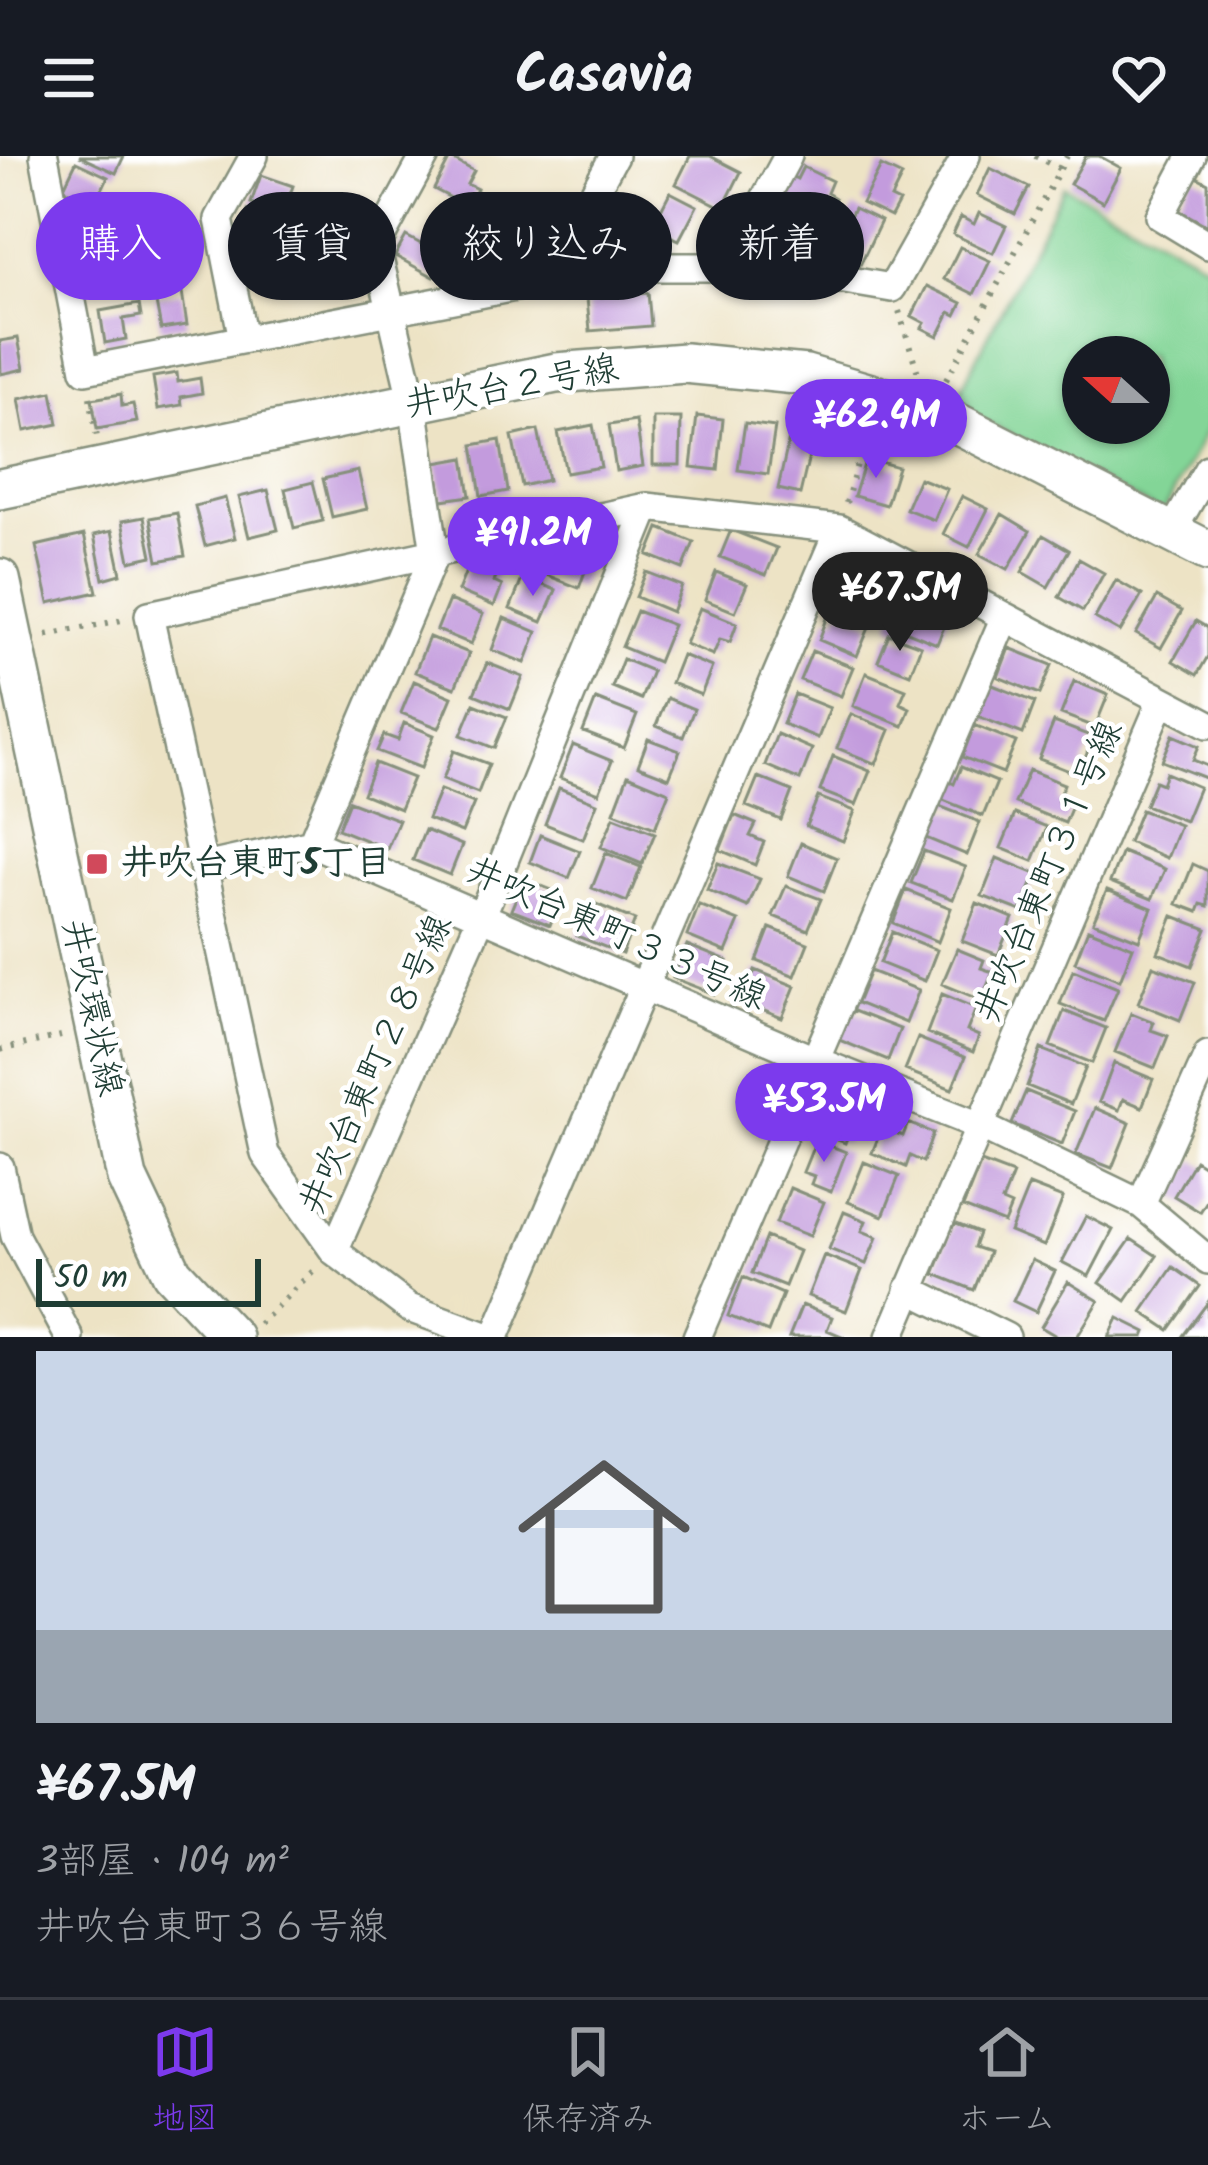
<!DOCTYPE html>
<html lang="ja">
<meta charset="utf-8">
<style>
body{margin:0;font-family:Kalam,"Klee One",sans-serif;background:#20242c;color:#f1f3f6;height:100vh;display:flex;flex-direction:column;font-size:45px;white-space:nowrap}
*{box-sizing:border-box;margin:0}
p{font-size:39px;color:#9ea1a6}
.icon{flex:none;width:66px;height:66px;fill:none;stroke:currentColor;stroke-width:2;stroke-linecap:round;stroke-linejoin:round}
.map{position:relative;height:1181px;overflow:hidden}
.sheet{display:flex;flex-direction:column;background:#171b24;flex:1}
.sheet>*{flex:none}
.guide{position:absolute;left:36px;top:36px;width:1137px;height:108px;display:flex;gap:24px}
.needle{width:78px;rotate:291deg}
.fabs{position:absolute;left:1062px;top:180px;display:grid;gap:24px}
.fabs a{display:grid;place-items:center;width:108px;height:108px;border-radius:50%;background:#171b24;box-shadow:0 3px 9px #0004;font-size:60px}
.scale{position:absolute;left:36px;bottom:30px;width:225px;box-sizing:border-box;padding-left:12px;border:6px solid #1f3d34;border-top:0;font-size:33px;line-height:42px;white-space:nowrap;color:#1f3d34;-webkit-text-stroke:9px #fff;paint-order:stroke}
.price{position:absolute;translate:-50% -102px;padding:0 27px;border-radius:42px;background:#7c3aed;color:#fff;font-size:39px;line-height:78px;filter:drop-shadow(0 3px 6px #0008)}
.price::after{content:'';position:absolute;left:50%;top:72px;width:36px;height:27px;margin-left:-18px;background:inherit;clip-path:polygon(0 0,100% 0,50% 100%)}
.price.selected{background:#222;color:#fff}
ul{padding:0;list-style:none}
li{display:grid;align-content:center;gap:24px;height:636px;padding:0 36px}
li+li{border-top:3px solid #363941}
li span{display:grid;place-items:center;height:372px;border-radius:0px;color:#555}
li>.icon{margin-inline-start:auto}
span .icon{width:216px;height:216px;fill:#fffc;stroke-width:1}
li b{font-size:51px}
.chip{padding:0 42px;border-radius:54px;background:#171b24;box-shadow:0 3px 9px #0004;font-size:42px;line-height:108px}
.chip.selected{background:#7c3aed;color:#fff}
header{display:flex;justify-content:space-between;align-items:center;height:156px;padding:0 36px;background:#171b24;font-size:54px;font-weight:700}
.tabs{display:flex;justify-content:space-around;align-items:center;height:168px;border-top:3px solid #363941;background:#171b24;font-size:33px;color:#9ea1a6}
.tabs a{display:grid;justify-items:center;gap:6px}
.tabs .selected{color:#7c3aed}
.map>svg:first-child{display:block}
.green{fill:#83d597;stroke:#518966;stroke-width:3;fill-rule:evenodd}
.building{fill:#c39bdd}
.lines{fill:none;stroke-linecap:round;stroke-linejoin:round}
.street-casing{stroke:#86907c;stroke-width:32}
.secondary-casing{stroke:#86907c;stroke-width:44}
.path{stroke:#86907c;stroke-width:6;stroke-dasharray:3 9;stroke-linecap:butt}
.street{stroke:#fff;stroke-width:27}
.secondary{stroke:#fff;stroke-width:39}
.poi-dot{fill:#d1495b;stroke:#fff;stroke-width:4.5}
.labels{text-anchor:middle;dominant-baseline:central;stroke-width:9;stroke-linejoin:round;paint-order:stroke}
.street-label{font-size:36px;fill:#1f3d34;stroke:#fff}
.poi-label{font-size:36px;font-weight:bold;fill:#1f3d34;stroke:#fff;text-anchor:start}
</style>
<header><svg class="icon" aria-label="menu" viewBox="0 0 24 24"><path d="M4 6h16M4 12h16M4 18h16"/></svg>Casavia<svg class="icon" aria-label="heart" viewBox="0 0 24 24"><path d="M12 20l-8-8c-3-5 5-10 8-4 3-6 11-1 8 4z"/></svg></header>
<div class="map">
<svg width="1208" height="1181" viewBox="0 0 1208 1181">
<rect width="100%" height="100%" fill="#fff"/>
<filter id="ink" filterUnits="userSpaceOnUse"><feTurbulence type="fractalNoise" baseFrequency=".00833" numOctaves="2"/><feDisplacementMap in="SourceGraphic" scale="24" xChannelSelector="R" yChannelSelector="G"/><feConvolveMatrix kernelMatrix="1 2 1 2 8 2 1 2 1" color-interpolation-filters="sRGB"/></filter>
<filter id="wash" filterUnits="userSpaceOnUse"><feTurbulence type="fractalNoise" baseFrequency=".004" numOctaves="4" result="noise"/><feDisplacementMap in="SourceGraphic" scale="48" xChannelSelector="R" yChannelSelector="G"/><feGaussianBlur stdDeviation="2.7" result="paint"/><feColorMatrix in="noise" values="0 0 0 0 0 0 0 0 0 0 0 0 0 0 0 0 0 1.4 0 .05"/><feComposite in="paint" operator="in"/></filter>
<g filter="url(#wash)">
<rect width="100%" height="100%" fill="#ede3c5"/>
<path class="green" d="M1064 30 1208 109V271L1163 357 953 249ZM1083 201H1149V267H1083Z"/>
<g id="blocks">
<path class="building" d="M79 0H124L116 17Z
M690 0H710L741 16 723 52 676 28Z
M1086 0H1099L1121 12 1103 46 1070 28Z
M450 2 474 15 467 28 477 33 468 51 434 33Z
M76 6 108 21 95 48 63 33Z
M881 10 902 20 891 42 899 46 891 61 862 47Z
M803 11 832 25 827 37 835 42 824 63 778 40 789 19 797 23Z
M990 12 1029 31 1015 58 977 39Z
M261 19 293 30 283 58 251 47Z
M1193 19 1208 27V70L1175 52Z
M670 36 697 50 679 84 652 71Z
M316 43 344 58 329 85 302 69Z
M597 44 632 63 616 93 581 74Z
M771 47 794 60 776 96 752 84Z
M854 52 881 65 860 109 833 95Z
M248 55 277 67 265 97 236 86Z
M979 57 1006 70 993 97 953 78 961 61 974 68Z
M107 61 112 88 88 92 84 65Z
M484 65 505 80 492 103 478 96 476 101 467 96Z
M406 80 445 101 434 121 395 100Z
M179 89 184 118 155 123 150 94Z
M960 91 990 105 974 138 944 123Z
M927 130 962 147 956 159 950 156 938 180 922 172 925 167 912 160Z
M182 136 187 169 161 173 155 141Z
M648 137 651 170 590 175 587 142Z
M139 148 141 160 123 163 126 183 105 187 100 155Z
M18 182 24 213 1 218 0 185Z
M177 217 178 226 200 222 202 237 181 241 182 249 158 253 153 221Z
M52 236 58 268 25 275 19 243Z
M121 238 122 250 133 248 137 266 97 273 92 243Z
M697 260 723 263 718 314 691 311Z
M653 262H681L680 309H653Z
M636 265 643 310 616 315 609 269Z
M745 267 775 271 768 318 738 314Z
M593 269 601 311 566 317 558 276Z
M791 273 814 279 800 338 778 333Z
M538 274 548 324 522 330 512 280Z
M500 284 508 335 481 340 473 289Z
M464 302 470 340 442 344 436 307Z
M866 302 898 311 886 349 854 340Z
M358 315 367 353 332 361 323 323Z
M919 322 947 333 934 364 906 353Z
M313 326 323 365 294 372 285 333Z
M268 334 278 374 249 381 239 341Z
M962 340 988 353 969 391 943 378Z
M225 342 235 382 205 390 195 350Z
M177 357 185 400 158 405 150 362Z
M1002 358 1030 375 1008 413 979 398Z
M144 361 152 400 130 405 122 365Z
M659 372 694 386 683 413 648 399Z
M731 374 777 392 766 419 720 401Z
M112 375 121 418 103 423 94 379Z
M84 379 97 436 49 447 36 390Z
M1043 379 1069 394 1048 431 1022 416Z
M546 390 588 407 579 432 536 415Z
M471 403 498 414 494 426 502 430 494 450 458 435Z
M1079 403 1104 417 1083 455 1059 441Z
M849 411 889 427 877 456 838 440Z
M646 416 682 430 672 456 636 441Z
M716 416 747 428 735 456 705 444Z
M523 421 556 434 542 466 510 453Z
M1116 424 1142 439 1120 476 1095 462Z
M903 437 950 456 937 488 890 469Z
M1157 441 1182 455 1161 492 1136 478Z
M449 444 483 458 471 488 437 474Z
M700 452 737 467 730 486 720 483 713 499 685 488Z
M840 454 871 467 857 500 819 484 828 460 837 463Z
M637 455 673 469 658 506 622 491Z
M504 462 537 476 525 507 492 494Z
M1196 465 1208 472V500L1197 519 1173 505Z
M889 478 921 490 910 518 878 505Z
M429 481 469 497 455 532 415 516Z
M1009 492 1052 509 1040 538 998 521Z
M812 495 853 511 841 540 800 524Z
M682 499 712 511 701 539 671 527Z
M623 503 652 515 641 543 612 531Z
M487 507 523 521 510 553 474 538Z
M866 517 906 533 900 547 910 552 903 570 853 550Z
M414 525 452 541 439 572 401 557Z
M1074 525 1108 539 1095 571 1061 558Z
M990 528 1035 546 1023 578 977 560Z
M795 538 830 552 818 582 783 568Z
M667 542 694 553 683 581 656 570Z
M596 543 637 559 624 592 583 576Z
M474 548 507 561 494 592 461 579Z
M851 558 890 574 876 608 837 592Z
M1054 566 1093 581 1079 619 1039 603Z
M404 567 434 579 421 612 377 595 384 579 398 584Z
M974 569 1016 586 1003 617 962 601Z
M777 578 812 593 800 624 765 609Z
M1173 579 1199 590 1193 604 1208 610V623L1162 605Z
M648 583 680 595 669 622 638 610Z
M573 589 612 605 599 637 560 622Z
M454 595 489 608 478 637 443 623Z
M833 600 870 615 856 649 820 635Z
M375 607 413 622 400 653 363 638Z
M961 611 997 626 983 660 938 642 946 624 954 628Z
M1029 614 1064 628 1058 645 1072 650 1065 667 1015 647Z
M1166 617 1199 631 1185 665 1145 649 1155 625 1162 628Z
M628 619 669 636 655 672 614 656Z
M758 621 792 635 781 664 746 650Z
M559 632 597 647 583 683 545 668Z
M440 634 474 647 462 676 428 663Z
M818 641 855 655 843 685 806 670Z
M349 645 399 664 387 693 338 673Z
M934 648 980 666 967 699 921 680Z
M1141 654 1180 669 1167 702 1128 686Z
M1015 658 1047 671 1033 705 1001 692Z
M734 659 756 668 750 680 764 686 755 709 720 694Z
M614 661 655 677 642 708 601 691Z
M425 674 462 689 450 719 413 704Z
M540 679 580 695 569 722 530 706Z
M801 687 837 702 824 735 788 720Z
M924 695 966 711 953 743 911 727Z
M1122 696 1165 713 1152 743 1110 726Z
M606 697 641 711 627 746 592 732Z
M997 702 1036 718 1021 755 982 740Z
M718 707 760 723 748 751 707 734Z
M1193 708 1208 715V750L1201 748 1198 756 1177 748Z
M524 723 562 738 550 769 511 754Z
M786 730 821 743 808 774 773 760Z
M906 734 951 752 938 786 893 767Z
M1107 734 1152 752 1139 784 1093 766Z
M591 746 635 764 622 798 577 780Z
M977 747 1013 762 998 799 962 785Z
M699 749 739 765 726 796 687 780Z
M1173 760 1207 773 1192 810 1158 797Z
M770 772 808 787 795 820 757 805Z
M1088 773 1133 791 1120 824 1075 806Z
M892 776 937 794 925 825 880 807Z
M687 789 727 805 714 838 673 822Z
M957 793 984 804 981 812 993 816 981 844 942 828Z
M1153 810 1195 826 1180 864 1138 847Z
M755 814 795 830 782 862 742 846Z
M1073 814 1118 832 1104 865 1060 848Z
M870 815 919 834 906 867 857 847Z
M942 838 976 852 967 875 979 880 973 896 927 877Z
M851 854 900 873 888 904 839 884Z
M1064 855 1106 872 1092 907 1050 890Z
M1131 857 1154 866 1151 874 1168 880 1155 912 1115 896Z
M918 882 965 901 952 933 905 914Z
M1041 893 1086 911 1071 948 1027 930Z
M1114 907 1153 923 1142 951 1123 943 1119 954 1099 946Z
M1026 935 1075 955 1062 988 1012 968Z
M826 938 859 951 845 987 812 973Z
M1095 952 1130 967 1112 1012 1076 998Z
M908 967 933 977 923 1006 910 1000 906 1011 872 997 882 972 903 980Z
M816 984 846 996 831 1036 811 1028 814 1020 803 1016Z
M1195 1004 1208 1012V1043L1200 1056 1174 1040Z
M864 1006 899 1020 883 1060 848 1046Z
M981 1006 1013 1018 1002 1046 1011 1050 1004 1067 963 1051Z
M1029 1029 1063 1042 1044 1090 1010 1076Z
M790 1032 824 1046 810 1080 776 1067Z
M844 1056 866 1065 862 1075 877 1081 866 1108 829 1093Z
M1086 1060 1113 1074 1089 1120 1062 1106Z
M954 1067 979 1077 974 1091 989 1096 974 1134 934 1118Z
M766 1081 799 1095 785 1130 752 1117Z
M1131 1083 1157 1100 1126 1145 1100 1127Z
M824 1099 862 1114 846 1155 808 1140Z
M1032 1104 1055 1115 1036 1156 1013 1145Z
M1173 1111 1200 1130 1169 1174 1142 1156Z
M743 1121 783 1138 768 1176 728 1160Z
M1068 1126 1099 1145 1077 1181H1058L1041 1171Z
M1208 1146V1181H1182Z
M802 1149 832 1161 827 1174 844 1181H789Z
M1118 1162 1146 1176 1144 1181H1109Z"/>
</g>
</g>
<g filter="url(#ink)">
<use href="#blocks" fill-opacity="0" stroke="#86907c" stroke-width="3"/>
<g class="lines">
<g class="street-casing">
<path id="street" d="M44 0 85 214 619 111H767L892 132 966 0
M1192 0 1160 60 1208 89
M728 111 788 0
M546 125 614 0
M243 183 219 63 254 0
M1172 375 1208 313
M312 687 814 904 980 970 1141 1048 1208 1104
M204 711 312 687 435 397 413 248 376 90 425 0
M0 1011 15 1080 69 1181
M1141 1048 1208 899
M334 1095 482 759 647 351
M909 1133 1006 1181
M488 1181 409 1152 334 1095 265 998 149 459 647 351 839 373 1208 568
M495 1181 839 373
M697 1181 1004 463
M890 1181 1162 544"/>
</g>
<g class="secondary-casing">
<path id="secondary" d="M0 333 556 217 685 207 806 219 939 258 1208 395
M0 423 127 1022 172 1117 232 1181"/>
</g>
<path class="path" d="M1035 0 1060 13
M899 155 918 217
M946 224 1067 0
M90 241 97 281
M846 347 867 273
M47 479 122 464
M0 894 61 880
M259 1168 314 1114"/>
<use href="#street" class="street"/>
<use href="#secondary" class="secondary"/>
</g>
</g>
<rect class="poi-dot" x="85" y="696" width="24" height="24" rx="6"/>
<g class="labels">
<g class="street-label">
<text transform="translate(512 232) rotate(-10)">井吹台２号線</text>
<text transform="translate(1050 716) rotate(-67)">井吹台東町３１号線</text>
<text transform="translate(616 779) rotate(24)">井吹台東町３３号線</text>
<text transform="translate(91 852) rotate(78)">井吹環状線</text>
<text transform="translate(377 909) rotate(-66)">井吹台東町２８号線</text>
</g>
<g class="poi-label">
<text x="121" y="708">井吹台東町5丁目</text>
</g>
</g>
</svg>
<div class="fabs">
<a><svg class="needle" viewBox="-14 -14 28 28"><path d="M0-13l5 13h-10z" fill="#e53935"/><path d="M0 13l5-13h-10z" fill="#9ea1a6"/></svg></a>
</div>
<div class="scale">50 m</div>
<b class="price" style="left:876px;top:325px">¥62.4M</b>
<b class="price" style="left:533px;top:443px">¥91.2M</b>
<b class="price selected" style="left:900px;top:498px">¥67.5M</b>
<b class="price" style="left:824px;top:1009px">¥53.5M</b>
<div class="guide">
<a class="chip selected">購入</a>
<a class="chip">賃貸</a>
<a class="chip">絞り込み</a>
<a class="chip">新着</a>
</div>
</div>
<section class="sheet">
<ul>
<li><span style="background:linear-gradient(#c9d6e8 75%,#9aa5b1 0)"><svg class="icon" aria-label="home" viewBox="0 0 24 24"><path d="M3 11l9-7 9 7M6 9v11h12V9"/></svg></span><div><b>¥67.5M</b><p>3部屋 · 104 m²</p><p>井吹台東町３６号線</p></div></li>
</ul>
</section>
<nav class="tabs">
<a class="selected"><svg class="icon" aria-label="map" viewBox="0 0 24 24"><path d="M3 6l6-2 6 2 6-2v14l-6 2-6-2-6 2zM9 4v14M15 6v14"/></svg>地図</a>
<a><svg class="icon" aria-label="saved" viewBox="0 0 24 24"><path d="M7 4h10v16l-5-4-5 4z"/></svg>保存済み</a>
<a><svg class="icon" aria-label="home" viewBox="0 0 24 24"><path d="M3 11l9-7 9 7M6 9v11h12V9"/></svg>ホーム</a>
</nav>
